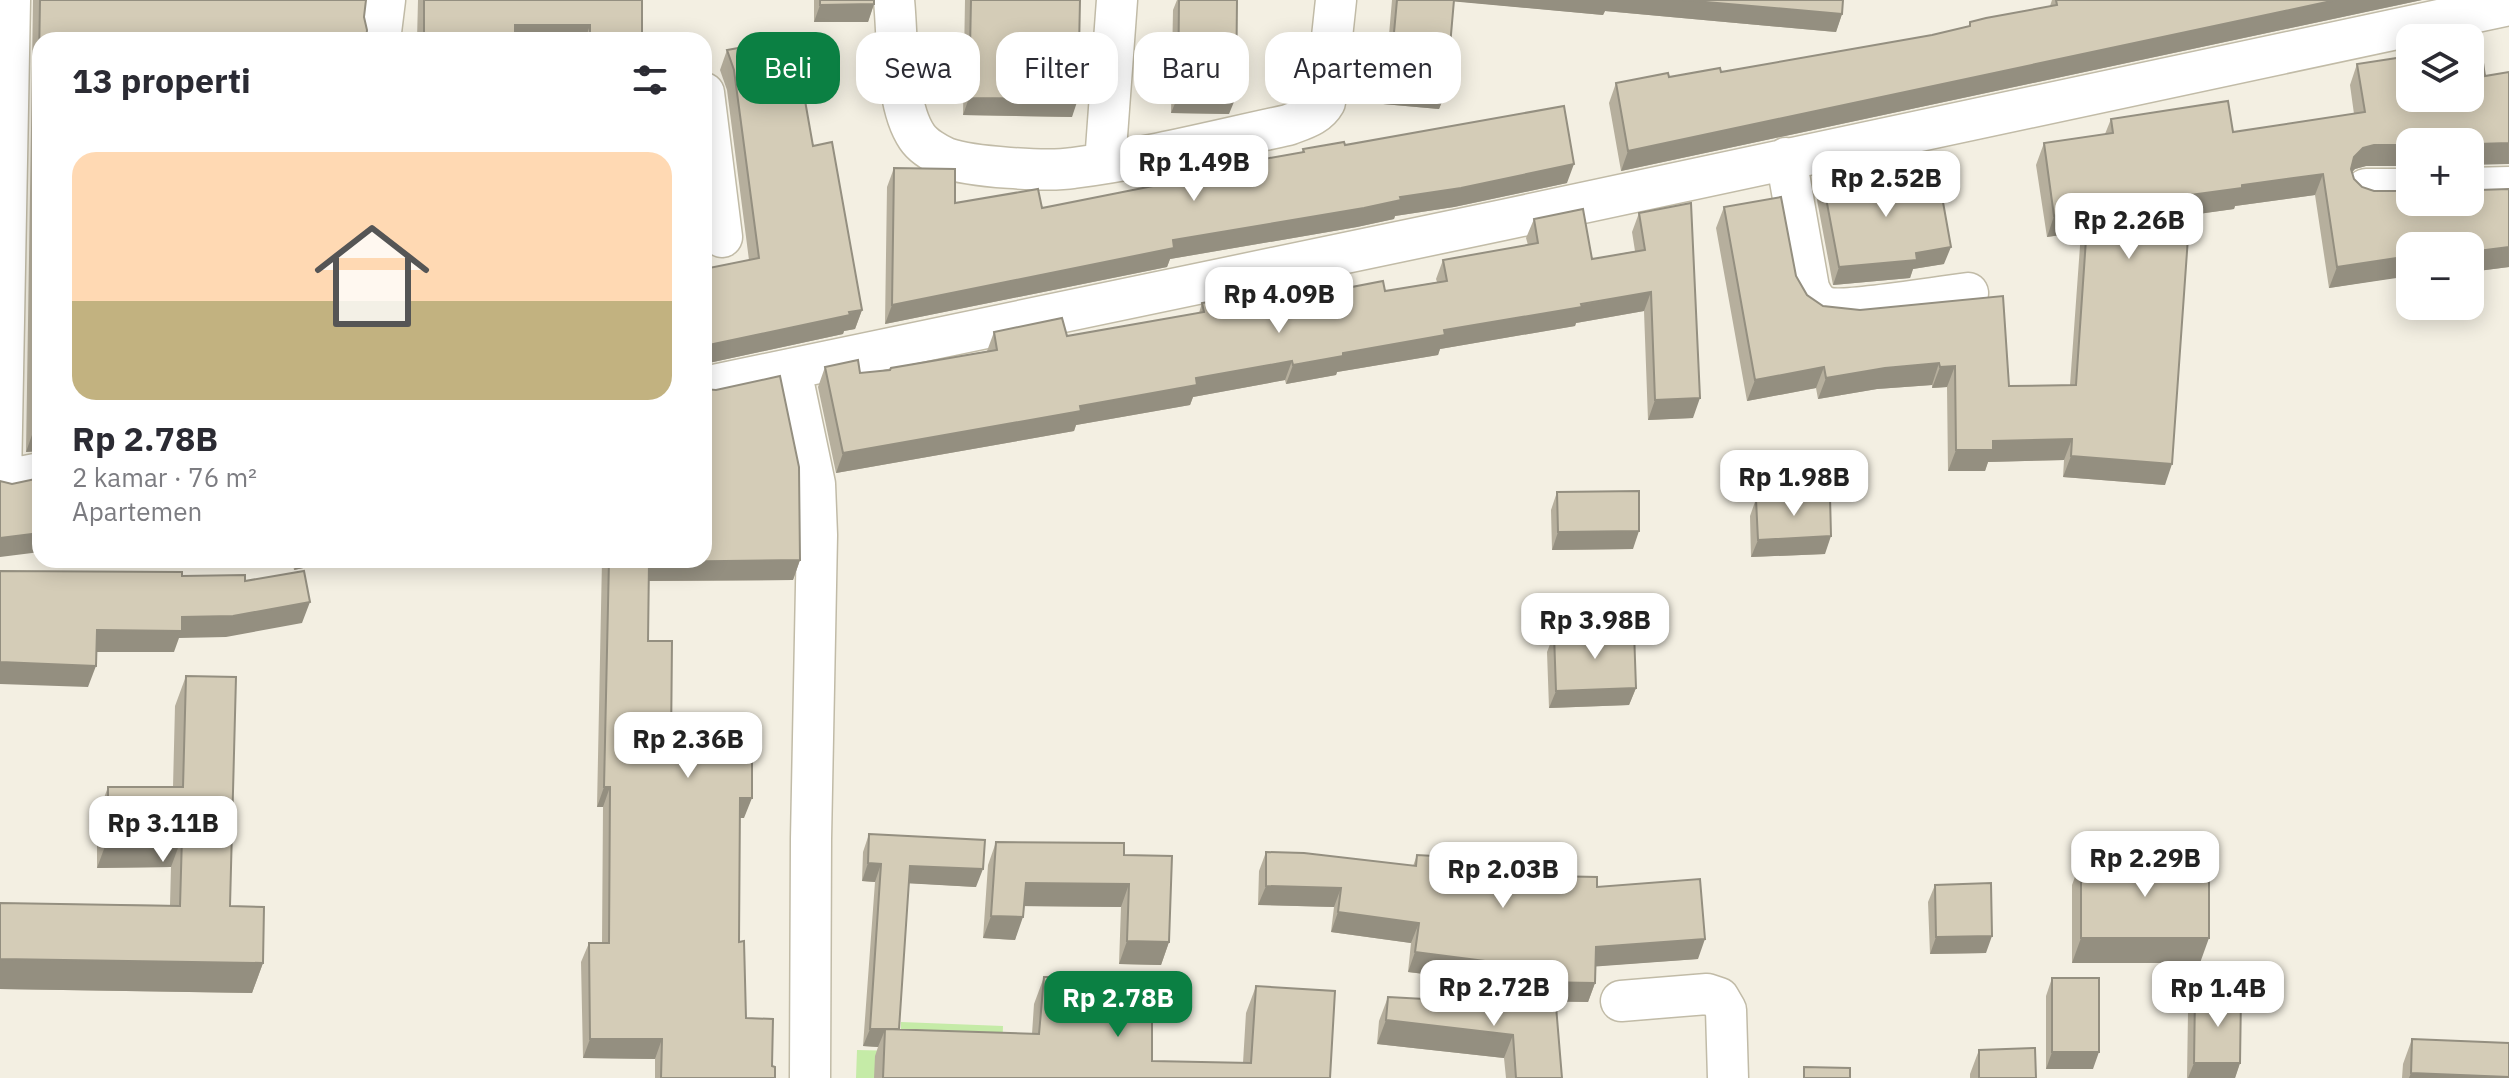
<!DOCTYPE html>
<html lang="id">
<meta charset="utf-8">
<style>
body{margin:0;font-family:"IBM Plex Sans",sans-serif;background:#f7f7f7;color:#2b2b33;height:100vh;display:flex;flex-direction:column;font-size:30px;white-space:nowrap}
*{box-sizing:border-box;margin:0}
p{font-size:26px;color:#7c7c81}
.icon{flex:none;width:44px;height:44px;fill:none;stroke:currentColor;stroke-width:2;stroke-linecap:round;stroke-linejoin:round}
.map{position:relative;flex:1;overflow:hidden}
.details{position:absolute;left:32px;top:32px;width:680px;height:536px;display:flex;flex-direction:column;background:#fff;border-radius:24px;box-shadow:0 4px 20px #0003}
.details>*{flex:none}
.guide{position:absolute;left:736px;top:32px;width:760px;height:72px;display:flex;gap:16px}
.fabs{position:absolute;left:2396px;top:24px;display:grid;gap:16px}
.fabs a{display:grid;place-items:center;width:88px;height:88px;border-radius:16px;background:#fff;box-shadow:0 4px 20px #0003;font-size:40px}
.price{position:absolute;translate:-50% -68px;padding:0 18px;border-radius:16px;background:#fff;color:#222;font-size:26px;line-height:52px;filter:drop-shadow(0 2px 4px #0008)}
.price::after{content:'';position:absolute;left:50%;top:48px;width:24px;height:18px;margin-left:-12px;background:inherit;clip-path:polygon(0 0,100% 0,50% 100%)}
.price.active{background:#0b8043;color:#fff}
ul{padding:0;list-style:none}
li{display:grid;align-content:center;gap:16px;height:424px;padding:0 40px}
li+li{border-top:2px solid #e1e1e2}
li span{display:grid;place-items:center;height:248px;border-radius:24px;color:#555}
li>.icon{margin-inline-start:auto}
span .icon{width:144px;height:144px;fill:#fffc;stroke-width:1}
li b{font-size:34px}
h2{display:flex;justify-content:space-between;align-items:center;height:96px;padding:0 40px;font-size:34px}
.chip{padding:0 28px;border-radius:24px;background:#fff;box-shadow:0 4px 20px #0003;font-size:28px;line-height:72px}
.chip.active{background:#0b8043;color:#fff}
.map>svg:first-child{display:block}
.green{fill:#c5eba7}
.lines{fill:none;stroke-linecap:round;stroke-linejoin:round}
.street-casing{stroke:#c1bba7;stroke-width:43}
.street{stroke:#fff;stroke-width:40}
.wall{fill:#b6af9d}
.shaded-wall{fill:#948f80}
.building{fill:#d4ccb7;stroke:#948f80;stroke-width:2}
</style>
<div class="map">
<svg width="2509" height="1078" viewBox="0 0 2509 1078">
<rect width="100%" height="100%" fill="#f3efe2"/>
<path class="green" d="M901 1022 1003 1026 1001 1078H856L857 1050 900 1051Z"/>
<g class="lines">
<g class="street-casing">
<path id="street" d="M894 0C898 39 895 105 917 137 923 146 937 154 946 158 970 167 1048 172 1073 168 1145 159 1217 140 1288 125 1303 119 1317 116 1325 102L1336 0
M380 40 385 0
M704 93 722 237
M1786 158 1809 288C1813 297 1816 303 1825 307 1843 313 1943 296 1968 293
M1105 163 1117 0
M2470 188 2509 187
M2366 189H2410
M791 370 815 484 817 535 811 839 810 1078
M704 387 1503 220 2509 5
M0 481 40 473
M1 481 10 0
M1621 1001 1707 994 1719 998 1726 1010 1728 1078"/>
</g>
<use href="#street" class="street"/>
</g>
<path class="wall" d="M33 0H366L40 40V451L26 452Z
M418 0H642V40H417Z
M814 0H874V4L868 22H814Z
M965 0H1080L1072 117 963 115Z
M1177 0H1237L1229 114 1171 113 1173 10Z
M1392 0H1843L1842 14 1836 32 1605 11 1603 15 1454 1 1446 92 1439 109 1383 104Z
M2052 0H2422L1621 171 1609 103 1616 83 1721 72 1932 35 1969 26 1970 22 2050 6Z
M727 50 813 146 862 310 855 329 844 331 843 334 704 364V269L749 260 727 90 720 70Z
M2357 64 2410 98 2470 142H2410V166H2366L2355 169 2352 172 2354 179 2362 187 2509 267 2470 272V246H2410L2392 278 2329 288 2315 195 2235 206 2234 209 2190 215 2165 485 2063 477 2064 460 1988 462 1985 471H1948L1947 387 1932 388V385L1877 389 1818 399 1816 388 1747 401 1716 228 1724 207 1796 276 1807 295 1823 306 2009 386 2070 385 2081 232 2047 237 2036 165 2044 143 2105 134 2111 119 2233 132 2354 114 2350 85Z
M1345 145 1567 183 1454 207 1395 216 1394 219 1357 227 1170 259 1167 267 885 324 887 187 894 168 955 203 1042 208 1261 165 1264 159 1302 152 1303 149Z
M1823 182 1878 185 1944 264 1913 269 1910 278 1833 285 1817 200Z
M1639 213 1693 418 1648 420 1644 311 1576 323 1575 326 1440 349 1438 355 1337 372 1336 375 1286 384 1285 380 1193 397 1190 405 1076 425 1074 431 836 473 818 387 825 367 860 373 890 371 891 368 987 351 994 332 1067 336 1199 313 1202 303 1267 295 1331 291H1385L1437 282 1436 279 1443 260 1528 245 1526 238 1534 219 1592 259 1635 251 1632 232Z
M1557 492 1633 549 1552 550 1551 510Z
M1756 499 1825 554 1751 557 1750 516Z
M292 560H341L294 570Z
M602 560H800L793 580 649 581 648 641 671 745 744 818H740L739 942 746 1018 772 1066 775 1078H655V1059L583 1058 581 962 589 943H602L603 807H597Z
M1554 634 1636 688 1629 705 1549 708 1547 652Z
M186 676 230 906 263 963 252 993 0 989V903L170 905 171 867 97 868V817L108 787H173L175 706Z
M869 834 976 887 909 883 899 1029 1032 1034 1034 1004 1044 977 1152 1061 1243 1063 1246 1013 1256 986 1330 1078H874L875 1056 878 1047 863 1046 875 882 862 881 863 852Z
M996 842 1124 855 1169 942 1161 965 1119 964 1121 907 1024 906 1015 940 983 938 988 865Z
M1266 852 1413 866 1417 855 1451 874 1597 887 1698 959 1596 966 1595 983 1588 1002 1530 1001 1532 987 1408 972 1411 943 1331 932 1334 907 1258 905 1259 871Z
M2081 860 2200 963H2072V885Z
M1935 885 1986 953 1930 954 1928 902Z
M2052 978 2093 1069H2046V996Z
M2195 995 2240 1063 2235 1078H2187L2188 1012Z
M1388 997 1556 1006 1562 1078H1506L1504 1058 1377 1044 1379 1021Z
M2412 1039 2509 1078H2402L2403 1064Z
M1979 1050 2036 1078H1970V1074Z"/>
<path class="shaded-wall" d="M1449 0H1683L1842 14 1836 32 1605 11 1603 15 1449 1Z
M2336 0H2422L1621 171 1628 151Z
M874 4 868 22H814L820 5Z
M515 25H590L585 40H480L482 35Z
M1389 87 1446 92 1439 109 1383 104Z
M1178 96 1236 97 1229 114 1171 113Z
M969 98 1078 99 1072 117 963 115Z
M2509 143V164L2470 165V146L2477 144Z
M2374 145H2410V166H2366L2355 169 2346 178 2354 157 2363 148Z
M1574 164 1567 183 1454 207 1395 216 1394 219 1357 227 1170 259 1167 267 885 324 892 305 1173 240Z
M2323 174 2315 195 2235 206 2234 209 2184 216 2191 195 2242 185Z
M2088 210 2081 232 2047 237 2054 216Z
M1951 247 1944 264 1913 269 1910 278 1833 285 1839 267Z
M2509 247V267L2470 272V252Z
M2410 256V276L2329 288 2337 267Z
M1651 292 1644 311 1576 323 1575 326 1440 349 1438 355 1337 372 1336 375 1286 384 1293 365 1444 330Z
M862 310 855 329 844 331 843 334 704 364V346L706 345Z
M1292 361 1285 380 1193 397 1190 405 1076 425 1074 431 836 473 843 453 1080 406 1196 378Z
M1939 363 1932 385 1877 389 1818 399 1826 378 1885 368Z
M1955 366 1947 387 1932 388 1940 367Z
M1824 367 1816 388 1747 401 1755 380Z
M1700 398 1693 418 1648 420 1655 400Z
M33 432H40V451L26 452Z
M2072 439 2064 460 1988 462 1985 471H1948L1956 450 1993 441Z
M2071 456 2172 464 2165 485 2063 477Z
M1639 531 1633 549 1552 550 1558 532Z
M40 533V552L0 557V538Z
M1831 536 1825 554 1751 557 1758 540Z
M298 560H341L294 570Z
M372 560H407L369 567Z
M800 560 793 580 642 581 649 562Z
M310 602 302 623 226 637 179 638 174 652H89L97 630 182 617Z
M0 662 96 666 88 687 0 684Z
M1636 688 1629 705 1549 708 1556 691Z
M604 787H610L603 807H597Z
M740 798H752L744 818H733Z
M182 837 171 867 97 868 108 838Z
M868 863 881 864 875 882 862 881Z
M910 866 983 869 976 887 903 883Z
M1026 883 1129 884 1121 907 1017 906Z
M1266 886 1341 888 1334 907 1258 905Z
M1338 912 1419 923 1411 943 1331 932Z
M991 916 1023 917 1015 940 983 938Z
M1992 936 1986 953 1930 954 1936 937Z
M2081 938H2209L2200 963H2072Z
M1705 939 1698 959 1589 967 1596 947Z
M1127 941 1169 942 1161 965 1119 964Z
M1415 952 1539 968 1532 987 1408 972Z
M0 959 263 963 252 993 0 989Z
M1537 982 1595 983 1588 1002 1530 1001Z
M1386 1020 1513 1035 1504 1058 1377 1044Z
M870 1029 885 1030 878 1047 863 1046Z
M590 1039H662L655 1059 583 1058Z
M2052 1052H2099L2093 1069H2046Z
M2194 1063H2240L2235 1078H2188Z
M2411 1073 2509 1077V1078H2409Z"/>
<path class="building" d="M40 0H366L364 17 367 30 366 40H40V432H33Z
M424 0H642V40H590V25H515V35H482V40H424Z
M820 0H874V4L820 5Z
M971 0H1080L1078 99 969 98Z
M1179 0H1237L1236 97 1178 96Z
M1397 0H1454L1446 92 1389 87Z
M1683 0H1843L1842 14Z
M2056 0H2336L1628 151 1616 83 1668 73 1669 77 1720 68 1721 72 1932 35 1970 26V22L1986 18 2057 5Z
M794 38 813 146 832 142 862 310 849 312 850 315 704 346V269L759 258 734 70 727 50Z
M2410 56V98H2470V58L2482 56 2485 76 2509 72V143L2477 144 2470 146V142H2410V145H2374L2363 148 2354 157 2351 169 2354 179 2362 187 2374 191H2410V202H2470V188L2478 190 2509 189V247L2470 252V246H2410V256L2337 267 2323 174 2242 185V188L2191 195 2172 464 2071 456 2072 439 1993 441V450H1956L1955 366 1940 367 1939 363 1885 368 1826 378 1824 367 1755 380 1724 207 1781 197 1796 276 1807 295 1823 306 1860 310 2003 296 2009 386 2076 385 2088 210 2054 216 2044 143 2113 133 2111 119 2228 101 2233 132 2365 112 2357 64Z
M1564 106 1574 164 1461 188 1400 197 1401 200 1364 208 1173 240 1174 248 892 305 894 168 955 169V203L1038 189 1042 208 1264 164V159L1304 152 1303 149 1344 142 1345 145Z
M1875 172 1878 185 1938 174 1951 247 1916 253 1917 260 1839 267 1823 182Z
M1691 203 1700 398 1655 400 1651 292 1581 304 1582 307 1444 330 1445 335 1343 353V356L1293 365 1292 361 1196 378 1197 385 1080 406 1081 411 843 453 825 367 858 360 860 373 890 370 891 368 997 350 994 332 1062 318 1067 336 1204 312 1202 303 1266 292 1267 295 1330 284 1331 291 1383 281 1385 291 1447 281 1443 260 1538 243 1534 219 1583 209 1592 259 1645 250 1639 213Z
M780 376 799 467 800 560 649 562 648 641H672L671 745 752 746V798H740L739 942 744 941 746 1018 773 1019 772 1066 775 1067V1078H661L662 1039H590L589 943H609L610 787H604L609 560H704V389L716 390Z
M40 478V533L0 538V481L12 484Z
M1639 491V531L1558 532 1557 492Z
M1830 496 1831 536 1758 540 1756 499Z
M0 571 182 572V576L245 575V581L304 571 310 602 233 616 182 617V631L97 630 96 666 0 662Z
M1634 631 1636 688 1556 691 1554 634Z
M186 676 236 677 230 906 264 907 263 963 0 959V903L180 906 182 837 108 838V787H183Z
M869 834 985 840 983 869 910 866 899 1029H870L881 864 868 863Z
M996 842 1124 843V855L1172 856 1169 942 1127 941 1129 884 1026 883 1023 917 991 916Z
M1266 852 1304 853 1416 866 1417 855 1452 857 1451 874 1597 877V887L1700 879 1705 939 1596 947 1595 983 1537 982 1539 968 1415 952 1419 923 1338 912 1341 888 1266 886Z
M2081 860H2209V938H2081Z
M1991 883 1992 936 1936 937 1935 885Z
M1152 976V1061L1251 1063 1256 986 1335 991 1330 1078H883L885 1029 1039 1034 1044 977Z
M2052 978H2099V1052H2052Z
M2195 995H2241L2240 1063H2194Z
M1388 997 1556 1006 1562 1078H1516L1513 1035 1386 1020Z
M2412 1039 2509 1043V1077L2411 1073Z
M2035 1048 2036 1078H1979V1050Z
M1804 1067 1850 1068V1078H1804Z"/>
</svg>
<div class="fabs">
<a><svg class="icon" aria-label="layers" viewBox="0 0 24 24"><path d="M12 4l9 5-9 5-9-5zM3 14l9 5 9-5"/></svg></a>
<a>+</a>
<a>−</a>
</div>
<b class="price" style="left:1194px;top:203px">Rp 1.49B</b>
<b class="price" style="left:1886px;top:219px">Rp 2.52B</b>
<b class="price" style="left:2129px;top:261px">Rp 2.26B</b>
<b class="price" style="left:1279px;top:335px">Rp 4.09B</b>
<b class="price" style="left:1794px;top:518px">Rp 1.98B</b>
<b class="price" style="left:1595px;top:661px">Rp 3.98B</b>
<b class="price" style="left:688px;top:780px">Rp 2.36B</b>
<b class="price" style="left:163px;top:864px">Rp 3.11B</b>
<b class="price" style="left:2145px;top:899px">Rp 2.29B</b>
<b class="price" style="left:1503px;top:910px">Rp 2.03B</b>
<b class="price" style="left:1494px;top:1028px">Rp 2.72B</b>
<b class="price" style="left:2218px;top:1029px">Rp 1.4B</b>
<b class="price active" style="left:1118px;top:1039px">Rp 2.78B</b>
<div class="guide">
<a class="chip active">Beli</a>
<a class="chip">Sewa</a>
<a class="chip">Filter</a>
<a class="chip">Baru</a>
<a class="chip">Apartemen</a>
</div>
<section class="details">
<h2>13 properti<svg class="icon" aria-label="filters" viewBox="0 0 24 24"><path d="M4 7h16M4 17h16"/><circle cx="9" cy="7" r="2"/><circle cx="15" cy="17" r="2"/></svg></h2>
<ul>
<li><span style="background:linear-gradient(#ffd9b3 60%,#c2b280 0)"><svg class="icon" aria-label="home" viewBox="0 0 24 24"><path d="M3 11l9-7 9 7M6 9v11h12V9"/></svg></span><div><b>Rp 2.78B</b><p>2 kamar · 76 m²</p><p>Apartemen</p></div></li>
</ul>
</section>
</div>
